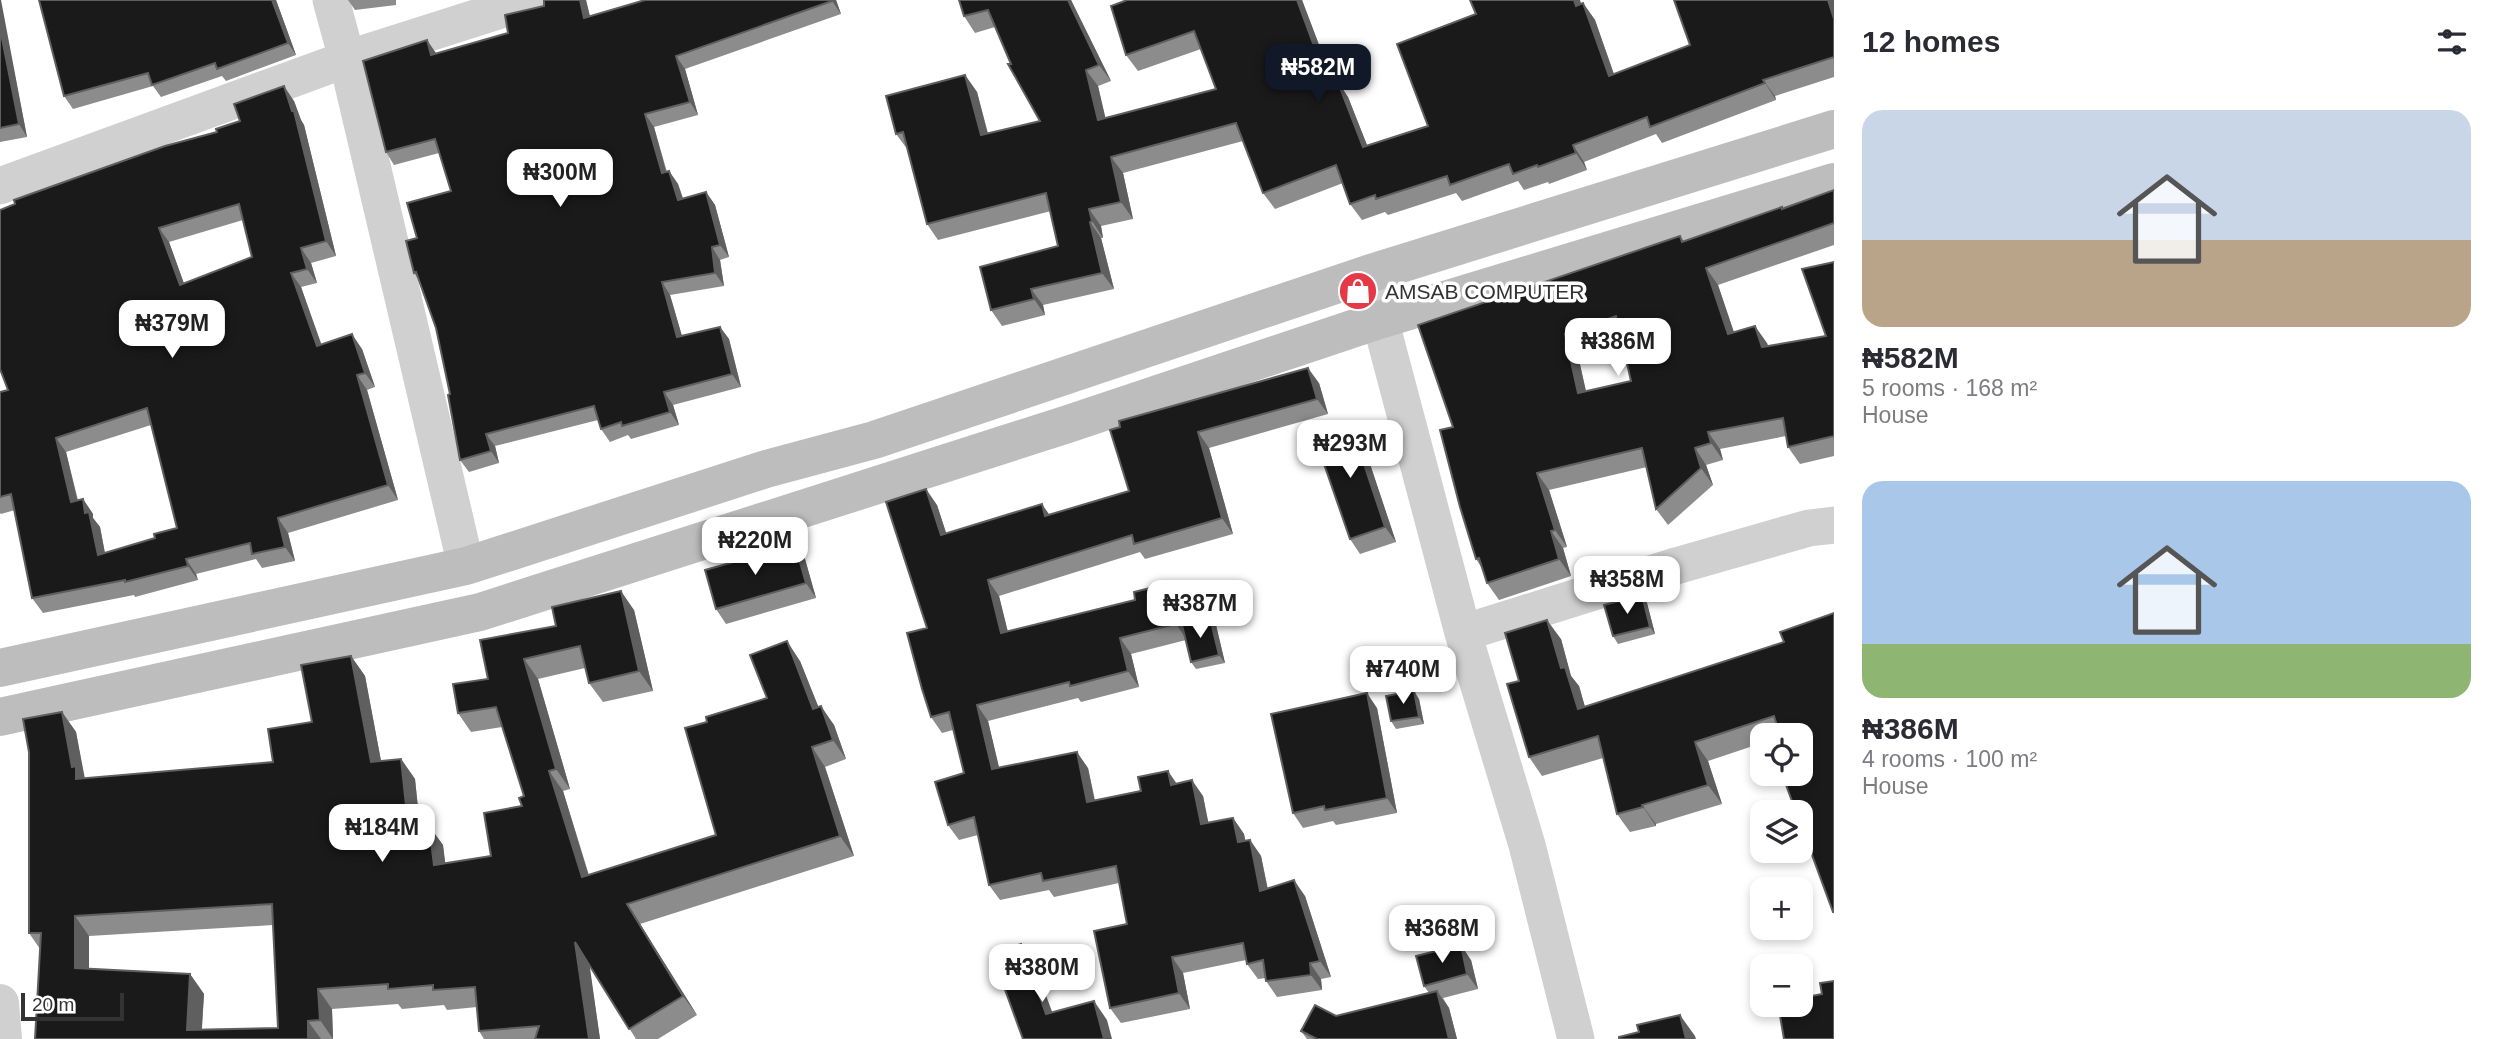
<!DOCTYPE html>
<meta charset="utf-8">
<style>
body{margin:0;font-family:Helvetica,sans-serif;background:#f7f7f7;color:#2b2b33;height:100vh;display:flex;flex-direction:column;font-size:26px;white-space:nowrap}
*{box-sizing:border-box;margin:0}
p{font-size:23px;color:#7c7c81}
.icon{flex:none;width:38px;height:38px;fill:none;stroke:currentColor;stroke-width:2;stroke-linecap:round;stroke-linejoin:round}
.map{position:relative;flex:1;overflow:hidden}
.side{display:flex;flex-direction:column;background:#fff;width:665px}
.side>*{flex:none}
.tools{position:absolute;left:1750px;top:723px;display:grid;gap:14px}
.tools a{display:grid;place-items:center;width:63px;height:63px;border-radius:14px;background:#fff;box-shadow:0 4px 10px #0003;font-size:35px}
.scale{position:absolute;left:21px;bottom:18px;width:103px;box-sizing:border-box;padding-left:7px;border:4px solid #333;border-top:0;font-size:19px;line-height:24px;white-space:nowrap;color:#333;-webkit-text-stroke:5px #fff;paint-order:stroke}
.price{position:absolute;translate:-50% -60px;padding:0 16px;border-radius:14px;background:#fff;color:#222;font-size:23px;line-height:46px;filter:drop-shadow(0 2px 4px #0008)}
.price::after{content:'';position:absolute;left:50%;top:42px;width:21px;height:16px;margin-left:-10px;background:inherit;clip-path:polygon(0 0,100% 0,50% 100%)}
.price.on{background:#111827;color:#fff}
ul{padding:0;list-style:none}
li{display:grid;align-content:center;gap:14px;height:371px;padding:0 28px}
li span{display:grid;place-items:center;height:217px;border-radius:21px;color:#555}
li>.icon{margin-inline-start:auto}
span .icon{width:126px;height:126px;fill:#fffc;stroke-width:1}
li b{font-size:30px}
h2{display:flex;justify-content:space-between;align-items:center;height:84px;padding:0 28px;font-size:30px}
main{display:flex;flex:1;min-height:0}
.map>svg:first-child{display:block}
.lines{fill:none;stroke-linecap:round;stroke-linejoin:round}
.minor{stroke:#d0d0d0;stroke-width:37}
.tertiary{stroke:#d0d0d0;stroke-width:38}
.secondary{stroke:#bdbdbd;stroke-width:38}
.wall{fill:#8c8c8c;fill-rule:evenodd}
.shaded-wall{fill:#5f5f5f}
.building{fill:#1a1a1a;stroke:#5f5f5f;stroke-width:2;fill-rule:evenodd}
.labels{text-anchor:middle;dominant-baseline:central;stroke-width:7;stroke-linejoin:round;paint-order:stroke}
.poi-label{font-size:21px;fill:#333;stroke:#fff;text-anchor:start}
</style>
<main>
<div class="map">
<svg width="1834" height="1039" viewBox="0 0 1834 1039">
<rect width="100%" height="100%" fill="#fff"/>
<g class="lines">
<path class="minor" d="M331 0 347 59 466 566
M0 186 347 59 532 0
M1368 274 1463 633 1527 845 1576 1039
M1463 633 1676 566 1809 528 1834 525"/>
<path class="tertiary" d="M0 1003 3 1039"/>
<path class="secondary" d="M0 668 466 566 766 469 874 440 1368 274 1834 129
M0 717 480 612 1068 424 1379 320 1834 182"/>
</g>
<path class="wall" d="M0 0 27 137 0 142Z
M276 0 296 55 226 81 222 76 161 97 153 86 73 109 64 96Z
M348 0H396V5L355 10Z
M544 0H586L590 16 645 0H836L841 14 685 69 698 115 654 127 667 172 669 171 678 184 683 198 706 192 715 205 729 257 720 260 724 286 670 295 682 336 720 327 729 339 741 387 673 405 679 425 631 439 628 435 610 442 601 429 598 420 495 446 499 463 469 472 460 460 450 394 436 328 419 280 414 273 417 238 451 191 439 153 394 165 386 152 436 53V54L508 33 544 6Z
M959 0H1071L1111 81 1098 86 1105 118 1216 89 1201 49 1138 71 1126 55 1127 0H1302L1333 82 1348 97 1367 145 1428 126 1583 3 1595 20 1614 74 1834 0V77L1775 96 1776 100 1662 143 1656 134 1584 162 1587 170 1549 184 1548 182 1524 190 1518 181 1462 201 1456 193 1388 215 1385 212 1362 220 1350 204 1343 183 1275 209 1263 193 1243 141 1123 173 1133 219 1101 226 1103 238H1101L1114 289 1043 305 1045 315 1002 326 991 310 1058 246 1051 211 938 240 927 224 908 150 896 134 965 75 977 92 988 133 1040 121 1011 64 995 27 975 33 964 16Z
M294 101 301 120 304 125 336 256 311 263 317 283 301 287 321 345 362 349 375 387 367 390 398 500 288 533 295 561 262 568 256 559 196 574 198 580 135 597 134 595 43 613 32 598 15 510 1 514 0 513V392L8 390 217 132 240 121ZM243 220 252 257 184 284 169 242ZM151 425 177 528 155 538 105 553 100 527 93 518V514L83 499 78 500 66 452Z
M1834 190V245L1718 285 1734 332 1767 343 1768 346 1826 336 1834 262V456L1800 464 1788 447 1786 436 1720 449 1723 460 1706 465 1713 485 1668 525 1656 509 1647 467 1549 490 1567 547 1563 548 1571 576 1499 600 1487 583 1483 570 1476 559 1453 427 1680 236 1684 241ZM1621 336 1631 381 1586 391 1577 351Z
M1319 383 1328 414 1209 448 1233 534 1145 559 1140 552 999 596 1008 632 1135 600 1166 584 1177 600 1183 625H1216L1225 663 1196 669 1191 662 1186 640 1131 654 1139 687 1081 702 1078 698 988 721 999 767 1088 768 1095 800 1176 783 1203 796 1208 823 1233 818 1244 834 1245 841 1250 840 1261 856 1268 889 1305 896 1331 977 1321 979 1322 990 1277 997 1266 981V978L1258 979 1247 964 1246 960 1183 973 1190 1009 1121 1023 1110 1008 1127 924 1119 883 1054 897 1049 890 1000 900 989 885 978 835 959 840 948 825 964 773 953 730 942 733 931 717 927 628 937 505 946 533 1049 515 1129 491 1110 430Z
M1350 422 1361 437 1396 542 1360 554 1350 539Z
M795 545 805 559 816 598 726 624 716 609Z
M1642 595 1647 603 1655 634 1618 644 1613 636Z
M634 610 653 691 603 702 589 683 585 668 538 679 570 789 563 791 589 875 716 835 707 722 767 698 800 661 818 707 834 725 846 759 825 767 854 856 640 924 697 1015 658 1039H636L589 965 600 1039H484L479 1031 477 1007 447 1010 444 1005 402 1009 398 1004 332 1009 333 1039H35L40 949 29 933 62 712 76 732 84 778 273 762 312 722 351 656 365 676 381 761 401 759 415 779 419 818 425 826H429L443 845 445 864 491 856 522 806 524 796 502 727 471 732 458 713 488 679 556 626ZM273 925 278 1028 202 1029 204 994 190 974 89 969V936Z
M1834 613V914L1801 774V735H1762V743L1708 761 1722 804 1656 824V826L1630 832 1617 814 1603 758 1542 776 1529 757 1519 681 1561 639 1571 676 1579 686 1585 707 1784 642Z
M1419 699 1424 724 1396 729 1391 721Z
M1377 708 1397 813 1336 825 1333 821 1303 828 1293 813Z
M1471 960 1478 989 1443 998 1449 1008 1457 1039H1307L1301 1031 1336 1016 1429 993 1424 986Z"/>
<path class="shaded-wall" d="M0 0H1L27 137 19 124 0 28Z
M272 0H276L296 55 288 43Z
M580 0H586L593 30 584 18Z
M831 0H836L841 14 832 1Z
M1068 0H1071L1111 81 1099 65Z
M1297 0H1302L1340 100 1328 84Z
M1574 0H1580L1587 22 1576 6Z
M1828 0H1834V19Z
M1583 3 1595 20 1620 92 1609 76Z
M427 40 436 53 440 68 431 55Z
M676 56 685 69 698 115 690 102Z
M1086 70 1098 86 1110 137 1098 120Z
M965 75 977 92 992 151 981 135Z
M1337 80 1348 97 1374 163 1363 147Z
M1763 80 1775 96 1776 100 1765 83Z
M284 86 294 101 301 120 304 125 336 256 326 241 292 111Z
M645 114 654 127 670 186 662 173Z
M1573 145 1584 162 1587 170 1576 153Z
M1111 157 1123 173 1133 219 1121 202Z
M669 171 678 184 687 212 678 200Z
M706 192 715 205 729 257 720 245Z
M1089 209 1101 226 1103 238 1092 221Z
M1090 222 1101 238 1114 289 1102 273Z
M159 228 169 242 190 300 180 285Z
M712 247 720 260 724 286 715 273Z
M301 248 311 263 317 283 307 269Z
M1706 268 1718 285 1740 351 1728 334Z
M291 273 301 287 327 360 317 346Z
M662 282 670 295 686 350 677 337Z
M1031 289 1043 305 1045 315 1034 299Z
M1755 326 1767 343 1774 364 1762 347Z
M720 327 729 339 741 387 732 374Z
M352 334 362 349 375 387 365 373Z
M1565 334 1577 351 1590 410 1578 393Z
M1308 368 1319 383 1328 414 1317 399Z
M357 375 367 390 398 500 388 485Z
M664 392 673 405 679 425 670 412Z
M1350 422 1361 437 1396 542 1385 527Z
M1198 432 1209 448 1233 534 1222 518Z
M1708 432 1720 449 1723 460 1711 443Z
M486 434 495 446 499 463 491 451Z
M56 438 66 452 81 516 71 502Z
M1695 448 1706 465 1713 485 1701 468Z
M1537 473 1549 490 1567 547 1555 530Z
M926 489 937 505 952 551 941 535Z
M83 499 93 514V518L100 527 108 570 98 555 85 513Z
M1042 504 1053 520 1045 516Z
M278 518 288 533 295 561 285 547Z
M1551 531 1563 548 1571 576 1559 559Z
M795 545 805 559 816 598 806 583Z
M186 559 196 574 198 580 188 566Z
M988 580 999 596 1012 649 1001 633Z
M1166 584 1177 600 1187 640 1176 624Z
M621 591 634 610 653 691 639 671Z
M1642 595 1647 603 1655 634 1650 627Z
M1210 618 1216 625 1225 663 1219 655Z
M1547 620 1561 639 1571 676 1579 686 1591 728 1578 709 1561 668Z
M1120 638 1131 654 1139 687 1128 671Z
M787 641 800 661 827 728 813 709Z
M351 656 365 676 385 782 371 762Z
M524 659 538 679 570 789 556 769Z
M1414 691 1419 699 1424 724 1419 717Z
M1367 693 1377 708 1397 813 1387 798Z
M977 705 988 721 1003 785 992 769Z
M821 706 834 725 846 759 833 740Z
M62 712 76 732 85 779H76L72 767Z
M1695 742 1708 761 1722 804 1708 785Z
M812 747 825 767 854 856 840 836Z
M1077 752 1088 768 1098 818 1087 802Z
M401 759 415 779 419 818 430 833 431 847 407 815Z
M549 771 563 791 595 897 582 877Z
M1168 771 1179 787 1171 785Z
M1192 780 1203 796 1212 840 1201 824Z
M1642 805 1656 824V826L1643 807Z
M1233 818 1244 834 1249 858 1238 842Z
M429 826 443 845 448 885 434 865Z
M1250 840 1261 856 1271 907 1260 891Z
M1294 880 1305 896 1331 977 1320 961Z
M627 904 640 924 697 1015 683 996Z
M75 916 89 936V988L75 968Z
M575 942 589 961 600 1039H589Z
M1021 944 1034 963 1060 1033 1046 1014Z
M1461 945 1471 960 1478 989 1467 974Z
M1172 957 1183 973 1190 1009 1179 993Z
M1310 963 1321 979 1322 990 1311 975Z
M190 974 204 994 201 1039 187 1030Z
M318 989 332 1009 333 1039 320 1020Z
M1437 991 1449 1008 1457 1039H1449Z
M1094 1001 1107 1020 1112 1039H1104Z
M1680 1015 1695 1036 1696 1039H1686Z
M308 1021 321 1039H308Z"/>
<path class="building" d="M39 0H272L288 43 217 69 215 63 152 85 148 73 64 96Z
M544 0H580L584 18 645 0H831L832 1 676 56 690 102 645 114 662 173 669 171 678 200 706 192 720 245 712 247 715 273 662 282 677 337 720 327 732 374 664 392 670 412 622 426 621 422 601 429 594 406 486 434 491 451 460 460 448 395 450 394 436 328 416 272 414 273 406 241 417 238 407 203 451 191 435 139 386 152 363 61 427 40 431 55 508 33 505 15 544 6Z
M959 0H1068L1099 65 1086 70 1098 120 1216 89 1194 31 1126 55 1111 6 1127 0H1297L1328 84 1337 80 1363 147 1428 126 1397 44 1476 14 1470 0H1574L1576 6 1583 3 1609 76 1690 45 1674 0H1828L1834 19V57L1763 80 1765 83 1650 127 1647 117 1573 145 1576 153 1538 167 1537 165 1513 174 1509 164 1450 185 1447 176 1376 199 1375 195 1350 204 1336 165 1263 193 1236 123 1111 157 1121 202 1089 209 1092 221 1090 222 1102 273 1031 289 1034 299 991 310 980 267 1058 246 1046 193 927 224 903 132 896 134 886 96 965 75 981 135 1040 121 1008 64H1011L988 10 964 16Z
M0 28 19 124 0 128Z
M284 86 292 111H294L326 241 301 248 307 269 291 273 317 346 352 334 365 373 357 375 388 485 278 518 285 547 252 554 250 543 186 559 188 566 125 582V580L32 598 11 494 0 497V392L8 390 0 369V210L15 204 14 200 165 146 217 132 216 129 240 121 234 104ZM239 204 252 257 180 285 159 228ZM147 408 177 528 154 534 155 538 98 555 89 512 85 513 83 499 71 502 56 438Z
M1834 190V223L1706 268 1728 334 1755 326 1762 347 1826 336 1802 269 1834 262V436L1788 447 1783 418 1708 432 1711 443 1695 448 1701 468 1656 509 1642 448 1537 473 1555 530 1551 531 1559 559 1487 583 1479 558 1476 559 1460 507 1440 430 1453 427 1418 325 1680 236 1682 242 1782 207V209ZM1616 316 1631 381 1578 393 1565 334Z
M1308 368 1317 399 1198 432 1222 518 1134 544 1132 535 988 580 1001 633 1135 600 1134 592 1166 584 1176 624 1120 638 1128 671 1070 686 1069 682 977 705 992 769 1077 752 1087 802 1141 791 1138 777 1168 771 1171 785 1192 780 1201 824 1233 818 1238 842 1250 840 1260 891 1294 880 1320 961 1310 963 1311 975 1266 981 1263 960 1247 964 1243 943 1172 957 1179 993 1110 1008 1094 931 1127 924 1116 866 1043 881 1041 873 989 885 974 817 948 825 935 782 964 773 949 712 931 717 922 689 907 633 927 628 886 502 926 489 941 535 1042 504 1045 516 1129 491 1110 430 1120 427 1119 421Z
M1350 422 1385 527 1350 539 1314 435Z
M795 545 806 583 716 609 705 570Z
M621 591 639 671 589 683 580 646 524 659 556 769 549 771 582 877 716 835 685 728 707 722 706 717 767 698 750 655 787 641 813 709 821 706 833 740 812 747 840 836 627 904 683 996 629 1029 575 942 589 1039H535L539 1026 479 1031 475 987 433 990V985L388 989V984L318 989 320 1020 308 1021V1039H35L41 933H29V752L23 719 62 712 72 767 76 766V779L273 762 268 729 312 722 301 665 351 656 371 762 401 759 407 815 416 814 417 827 429 826 434 865 491 856 484 813 522 806 519 798 524 796 496 707 458 713 453 684 488 679 480 640 556 626 552 607ZM272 904 278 1028 187 1030 190 974 75 968V916Z
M1642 595 1650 627 1613 636 1604 605Z
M1834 613V912H1833L1801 825V812H1796L1782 774H1801V735H1780L1774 716 1695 742 1708 785 1642 805 1643 807 1617 814 1598 736 1529 757 1507 684 1519 681 1505 633 1547 620 1561 668 1565 667 1578 709 1784 642 1780 632Z
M1210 618 1219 655 1191 662 1182 625Z
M1414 691 1419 717 1391 721 1386 696Z
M1367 693 1387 798 1325 810 1324 806 1293 813 1271 714Z
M1021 944 1046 1014 1094 1001 1104 1039H1023L992 954Z
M1461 945 1467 974 1424 986 1416 956Z
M1834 981V1039H1784L1778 1004H1801V998L1822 994 1820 983Z
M1437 991 1449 1039H1317L1301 1031 1315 1005 1336 1016Z
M1680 1015 1686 1039H1619V1037L1639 1032 1637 1025Z"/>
<defs>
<g id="shop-disc" transform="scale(2.0125)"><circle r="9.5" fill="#e63946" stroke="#fff"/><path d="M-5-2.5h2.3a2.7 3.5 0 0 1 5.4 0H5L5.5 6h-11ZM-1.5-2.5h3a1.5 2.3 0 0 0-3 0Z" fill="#fff"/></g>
</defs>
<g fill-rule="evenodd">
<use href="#shop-disc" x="1358" y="291"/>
</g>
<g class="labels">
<g class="poi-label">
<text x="1385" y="291">AMSAB COMPUTER</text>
</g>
</g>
</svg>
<div class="tools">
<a><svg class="icon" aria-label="locate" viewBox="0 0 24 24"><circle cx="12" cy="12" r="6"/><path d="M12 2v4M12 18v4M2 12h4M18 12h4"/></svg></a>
<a><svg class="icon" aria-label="layers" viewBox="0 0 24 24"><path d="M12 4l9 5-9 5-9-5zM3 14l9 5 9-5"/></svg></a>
<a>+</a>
<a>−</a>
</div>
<div class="scale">20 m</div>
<b class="price on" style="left:1318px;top:104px">₦582M</b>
<b class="price" style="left:560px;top:209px">₦300M</b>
<b class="price" style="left:172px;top:360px">₦379M</b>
<b class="price" style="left:1618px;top:378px">₦386M</b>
<b class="price" style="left:1350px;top:480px">₦293M</b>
<b class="price" style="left:755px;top:577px">₦220M</b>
<b class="price" style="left:1627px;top:616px">₦358M</b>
<b class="price" style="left:1200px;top:640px">₦387M</b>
<b class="price" style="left:1403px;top:706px">₦740M</b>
<b class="price" style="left:382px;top:864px">₦184M</b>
<b class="price" style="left:1442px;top:965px">₦368M</b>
<b class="price" style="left:1042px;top:1004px">₦380M</b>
</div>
<section class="side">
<h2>12 homes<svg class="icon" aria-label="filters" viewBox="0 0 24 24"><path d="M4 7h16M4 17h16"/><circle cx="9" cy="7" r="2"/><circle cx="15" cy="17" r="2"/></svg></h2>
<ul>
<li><span style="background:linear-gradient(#c9d6e8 60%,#b9a48a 0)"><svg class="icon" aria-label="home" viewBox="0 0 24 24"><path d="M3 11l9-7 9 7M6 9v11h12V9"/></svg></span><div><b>₦582M</b><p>5 rooms · 168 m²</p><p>House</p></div></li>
<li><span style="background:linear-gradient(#a9c7e8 75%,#8fb573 0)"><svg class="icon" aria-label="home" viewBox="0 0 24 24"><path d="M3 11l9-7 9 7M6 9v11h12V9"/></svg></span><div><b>₦386M</b><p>4 rooms · 100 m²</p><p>House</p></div></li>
</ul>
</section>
</main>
